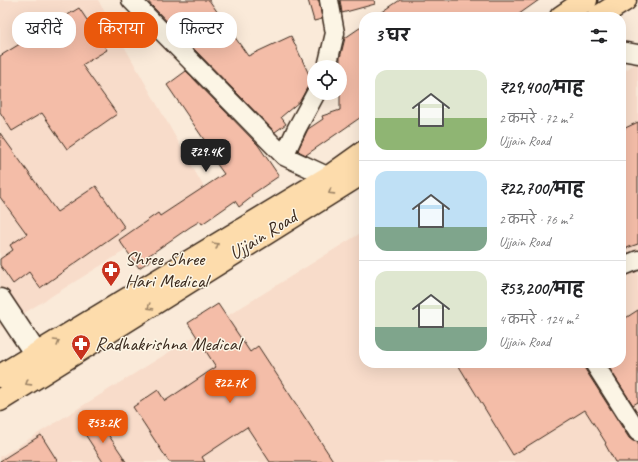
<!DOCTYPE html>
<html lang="hi">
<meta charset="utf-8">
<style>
body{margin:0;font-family:Caveat,"Playpen Sans Deva",sans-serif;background:#f6f6f6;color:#202124;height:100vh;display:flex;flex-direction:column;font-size:15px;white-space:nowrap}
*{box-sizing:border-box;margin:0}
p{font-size:13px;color:#757577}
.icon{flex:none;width:22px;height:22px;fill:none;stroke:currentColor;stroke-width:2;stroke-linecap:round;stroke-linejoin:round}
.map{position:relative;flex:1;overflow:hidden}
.details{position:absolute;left:359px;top:12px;width:267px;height:356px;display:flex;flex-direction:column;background:#fff;border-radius:16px;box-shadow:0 4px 16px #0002}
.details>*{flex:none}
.top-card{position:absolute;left:12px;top:12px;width:287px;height:36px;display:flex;gap:8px}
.fabs{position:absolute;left:307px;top:60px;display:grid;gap:8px}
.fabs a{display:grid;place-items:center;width:40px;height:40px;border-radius:50%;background:#fff;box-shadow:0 4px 16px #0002;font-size:20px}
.price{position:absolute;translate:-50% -34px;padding:0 9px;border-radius:8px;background:#ea580c;color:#fff;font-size:13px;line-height:26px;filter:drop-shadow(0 1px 2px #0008)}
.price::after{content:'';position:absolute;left:50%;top:24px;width:12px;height:9px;margin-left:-6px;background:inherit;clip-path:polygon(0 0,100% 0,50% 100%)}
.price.selected{background:#222;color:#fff}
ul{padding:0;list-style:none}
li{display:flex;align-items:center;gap:12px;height:100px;padding:0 16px}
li+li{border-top:1px solid #e0e0e0}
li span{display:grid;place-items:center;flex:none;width:112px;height:80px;border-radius:12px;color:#555}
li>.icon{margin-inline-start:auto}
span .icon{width:48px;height:48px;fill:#fffc;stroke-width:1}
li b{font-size:17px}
h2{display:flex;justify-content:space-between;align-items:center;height:48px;padding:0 16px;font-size:17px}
.tag{padding:0 14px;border-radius:16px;background:#fff;box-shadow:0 4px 16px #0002;font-size:14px;line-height:36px}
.tag.selected{background:#ea580c;color:#fff}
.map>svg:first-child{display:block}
.built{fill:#f8dcca}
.building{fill:#f4bda8;stroke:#3b2a1e}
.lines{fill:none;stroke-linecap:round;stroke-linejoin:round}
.minor-casing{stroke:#3b2a1e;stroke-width:21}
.tertiary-casing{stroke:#3b2a1e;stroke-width:25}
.primary-casing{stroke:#3b2a1e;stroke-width:25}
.minor{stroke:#fcf5e5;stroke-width:18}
.tertiary{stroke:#fcf5e5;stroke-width:22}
.primary{stroke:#fddcac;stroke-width:22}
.oneway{stroke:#9c8365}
.labels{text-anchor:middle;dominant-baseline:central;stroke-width:3;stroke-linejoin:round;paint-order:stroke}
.street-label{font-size:19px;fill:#3b2a1e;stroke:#fcf5e5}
.poi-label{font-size:19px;fill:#3b2a1e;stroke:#fcf5e5;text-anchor:start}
</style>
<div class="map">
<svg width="638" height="462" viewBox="0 0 638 462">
<rect width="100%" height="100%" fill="#faead9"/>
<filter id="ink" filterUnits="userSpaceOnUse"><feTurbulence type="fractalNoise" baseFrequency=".025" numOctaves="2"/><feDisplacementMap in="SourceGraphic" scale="8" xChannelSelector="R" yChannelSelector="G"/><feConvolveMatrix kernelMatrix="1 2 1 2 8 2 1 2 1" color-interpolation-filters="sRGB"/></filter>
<g filter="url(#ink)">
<path class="built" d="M0 0H98L210 198 0 328Z
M638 62V462H0V457L364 231V363H621V73Z"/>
<path class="building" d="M147 0H209L248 56 291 36 313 83 307 88 300 101 281 117 286 124 275 132 152 6Z
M308 0H319L322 19 314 21Z
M340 0H374L375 4 342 13Z
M400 0H539L515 17H375Z
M79 8 107 50 82 65 117 114 67 149 42 113 12 131 0 112V56Z
M364 25V115L306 155 300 152 298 150 308 129 323 119 322 116 340 110V58L345 38Z
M186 71 258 145 279 176 251 195 252 197 239 207 235 201 202 224 200 221 190 227 148 256 151 260 139 268 119 240 158 213 160 216 224 174 206 149 209 147 167 85Z
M638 122V244L621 250V130Z
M0 133 57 212 96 186 125 228 40 288 29 272 13 284 0 265V259L13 250 10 245 27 234 0 197Z
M218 304 250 352 258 346 334 462H270L247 427 202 457 205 462H169L133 407 158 390 165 401 216 367 188 323Z
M638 310V402L633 405 606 363H621V321Z
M457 363H584L585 369 629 438 633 441 638 442V462H615L605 444 606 443 585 410 513 455Z
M99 421 122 455 126 462H103L83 431Z
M41 435 58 462H0V461Z"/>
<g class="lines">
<g class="minor-casing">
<path id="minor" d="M131 0 284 156 329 177
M621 51 638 54
M327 67 335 33 329 0
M284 156 297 128 316 93
M621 267 638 260
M594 363 638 432"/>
</g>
<g class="tertiary-casing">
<path id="tertiary" d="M0 300 36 354 48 369"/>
</g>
<g class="primary-casing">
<path id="primary" d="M561 17 586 0
M598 17 625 0
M0 376 329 177 364 152
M0 400 364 172"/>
</g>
<use href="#minor" class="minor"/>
<use href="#tertiary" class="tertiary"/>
<use href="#primary" class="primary"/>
</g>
<defs><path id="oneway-chevron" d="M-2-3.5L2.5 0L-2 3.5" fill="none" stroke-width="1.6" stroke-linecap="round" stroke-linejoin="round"/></defs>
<g class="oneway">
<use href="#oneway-chevron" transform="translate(331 192) rotate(148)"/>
<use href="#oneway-chevron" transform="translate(216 245) rotate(-31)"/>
<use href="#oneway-chevron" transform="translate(150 307) rotate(148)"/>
<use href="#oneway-chevron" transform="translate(57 342) rotate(-31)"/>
<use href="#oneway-chevron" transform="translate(28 383) rotate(148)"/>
</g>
</g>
<defs>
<g id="pharmacy-pin" transform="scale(1)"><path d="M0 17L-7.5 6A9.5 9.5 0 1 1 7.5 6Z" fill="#c8321e" stroke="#fcf5e5"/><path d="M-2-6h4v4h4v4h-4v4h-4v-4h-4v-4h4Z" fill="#fff"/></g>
</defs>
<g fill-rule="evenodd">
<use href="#pharmacy-pin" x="111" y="270"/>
<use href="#pharmacy-pin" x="81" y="344"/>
</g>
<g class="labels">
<g class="street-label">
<text transform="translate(263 235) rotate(-32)">Ujjain Road</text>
</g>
<g class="poi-label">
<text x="125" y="259">Shree Shree<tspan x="125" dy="22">Hari Medical</tspan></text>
<text x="95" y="344">Radhakrishna Medical</text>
</g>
</g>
</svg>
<div class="fabs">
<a><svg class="icon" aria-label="locate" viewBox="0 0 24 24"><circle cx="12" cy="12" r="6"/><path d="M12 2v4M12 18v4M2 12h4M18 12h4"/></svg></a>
</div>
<b class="price selected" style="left:206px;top:173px">₹29.4K</b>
<b class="price" style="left:230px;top:404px">₹22.7K</b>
<b class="price" style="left:103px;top:444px">₹53.2K</b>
<div class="top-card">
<a class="tag">खरीदें</a>
<a class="tag selected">किराया</a>
<a class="tag">फ़िल्टर</a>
</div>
<section class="details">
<h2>3 घर<svg class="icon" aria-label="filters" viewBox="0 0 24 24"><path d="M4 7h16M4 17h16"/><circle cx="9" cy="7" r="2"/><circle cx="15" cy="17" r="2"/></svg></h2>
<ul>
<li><span style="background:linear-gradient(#dfe7d0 60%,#8fb573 0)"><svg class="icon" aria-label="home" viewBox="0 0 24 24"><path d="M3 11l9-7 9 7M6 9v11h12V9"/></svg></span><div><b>₹29,400/माह</b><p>2 कमरे · 72 m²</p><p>Ujjain Road</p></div></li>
<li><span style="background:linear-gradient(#bfe0f5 70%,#7fa58c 0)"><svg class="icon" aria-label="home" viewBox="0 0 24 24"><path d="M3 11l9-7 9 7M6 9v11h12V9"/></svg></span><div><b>₹22,700/माह</b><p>2 कमरे · 76 m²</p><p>Ujjain Road</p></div></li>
<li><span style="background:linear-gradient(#dfe7d0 70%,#7fa58c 0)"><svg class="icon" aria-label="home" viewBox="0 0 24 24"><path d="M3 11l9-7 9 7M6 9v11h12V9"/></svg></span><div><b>₹53,200/माह</b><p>4 कमरे · 124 m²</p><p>Ujjain Road</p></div></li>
</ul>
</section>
</div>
